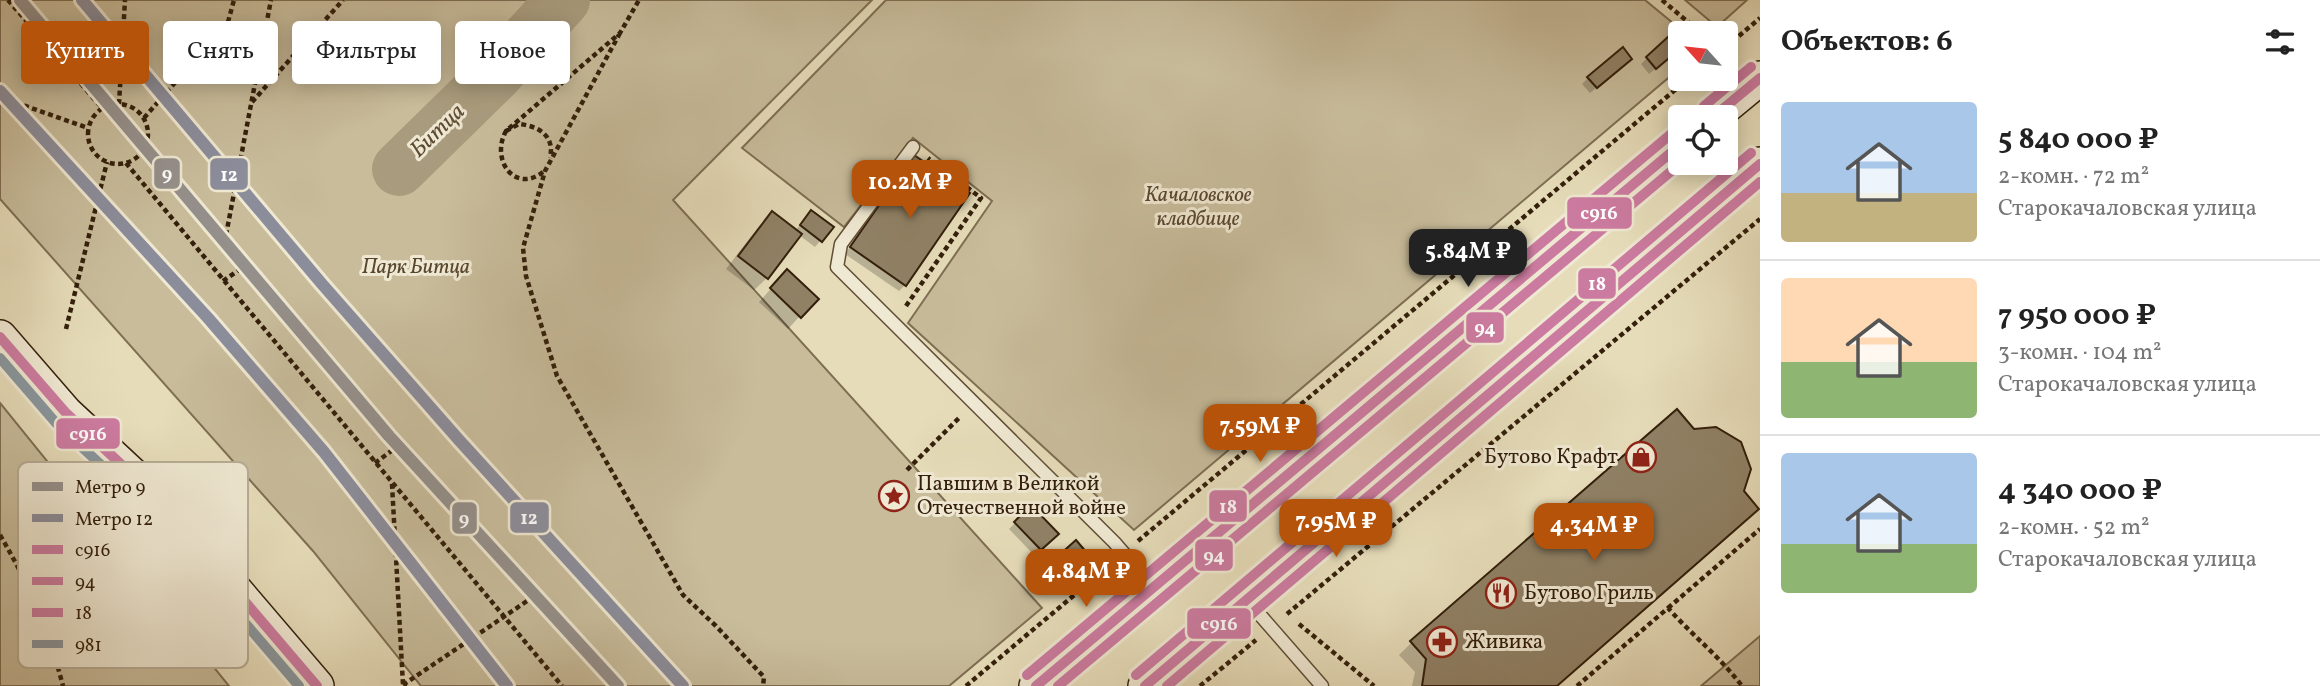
<!DOCTYPE html>
<html lang="ru">
<meta charset="utf-8">
<style>
body{margin:0;font-family:Vollkorn,serif;background:#f2f2f2;color:#222;height:100vh;display:flex;flex-direction:column;font-size:26px;white-space:nowrap}
*{box-sizing:border-box;margin:0}
p{font-size:23px;color:#767676}
.icon{flex:none;width:38px;height:38px;fill:none;stroke:currentColor;stroke-width:2;stroke-linecap:round;stroke-linejoin:round}
.map{position:relative;flex:1;overflow:hidden}
.sheet{display:flex;flex-direction:column;background:#fff;width:560px}
.sheet>*{flex:none}
.hud{position:absolute;left:21px;top:21px;width:665px;height:63px;display:flex;gap:14px}
.needle{width:46px;rotate:297deg}
.fabs{position:absolute;left:1668px;top:21px;display:grid;gap:14px}
.fabs a{display:grid;place-items:center;width:70px;height:70px;border-radius:7px;background:#fff;box-shadow:0 4px 18px #0003;font-size:35px}
.price{position:absolute;translate:-50% -60px;padding:0 16px;border-radius:14px;background:#b45309;color:#fff;font-size:23px;line-height:46px;filter:drop-shadow(0 2px 4px #0008)}
.price::after{content:'';position:absolute;left:50%;top:42px;width:21px;height:16px;margin-left:-10px;background:inherit;clip-path:polygon(0 0,100% 0,50% 100%)}
.price.current{background:#222;color:#fff}
ul{padding:0;list-style:none}
li{display:flex;align-items:center;gap:21px;height:175px;padding:0 21px}
li+li{border-top:2px solid #e0e0e0}
li span{display:grid;place-items:center;flex:none;width:196px;height:140px;border-radius:7px;color:#555}
li>.icon{margin-inline-start:auto}
span .icon{width:84px;height:84px;fill:#fffc;stroke-width:1}
li b{font-size:30px}
h2{display:flex;justify-content:space-between;align-items:center;height:84px;padding:0 21px;font-size:30px}
.pill{padding:0 24px;border-radius:7px;background:#fff;box-shadow:0 4px 18px #0003;font-size:24px;line-height:63px}
.pill.current{background:#b45309;color:#fff}
main{display:flex;flex:1;min-height:0}
.map>svg:first-child{display:block}
.green{fill:#c8bc9b;stroke:#7e6e53;stroke-width:2}
.shadow{fill:#0003}
.lines{fill:none;stroke-linecap:round;stroke-linejoin:round}
.river{stroke:#a99c7e;stroke-width:54}
.building{fill:#908165;stroke:#331f0b;stroke-width:2}
.lane-casing{stroke:#604e36;stroke-width:15}
.secondary-casing{stroke:#331f0b;stroke-width:36}
.path{stroke:#331f0b;stroke-width:4.5;stroke-dasharray:5 3.5;stroke-linecap:butt}
.lane{stroke:#efe8d2;stroke-width:12}
.secondary{stroke:#efe8d2;stroke-width:33}
.bus-1-casing{stroke:#efe8d2;stroke-width:16}
.bus-2-casing{stroke:#efe8d2;stroke-width:16}
.bus-3-casing{stroke:#efe8d2;stroke-width:16}
.bus-4-casing{stroke:#efe8d2;stroke-width:16}
.bus-1{stroke:#cc7ba0;stroke-width:10}
.bus-2{stroke:#cc7ba0;stroke-width:10}
.bus-3{stroke:#cc7ba0;stroke-width:10}
.bus-4{stroke:#89969d;stroke-width:10}
.metro-1-casing{stroke:#efe8d2;stroke-width:18}
.metro-2-casing{stroke:#efe8d2;stroke-width:18}
.metro-1{stroke:#95908c;stroke-width:12}
.metro-2{stroke:#8b8d9b;stroke-width:12}
.labels{text-anchor:middle;dominant-baseline:central;stroke-width:6;stroke-linejoin:round;paint-order:stroke}
.park-label{font-size:21px;font-style:italic;fill:#58462f;stroke:#efe8d2}
.poi-label{font-size:21px;fill:#331f0b;stroke:#efe8d2;text-anchor:start}
.water-label{font-size:23px;font-style:italic;fill:#5c4b33;stroke:#efe8d2}
.key{fill:#efe8d2;stroke:#b7ac96;stroke-width:2}
.key-label{font-size:19px;fill:#331f0b}
.line-badge{stroke:#efe8d2;stroke-width:2.5}
.badge-label{font-size:19px;text-anchor:middle;font-weight:bold;fill:#fff}
</style>
<main>
<div class="map">
<svg width="1760" height="686" viewBox="0 0 1760 686">
<rect width="100%" height="100%" fill="#e6dcb9"/>
<filter id="stains"><feTurbulence type="fractalNoise" baseFrequency=".00286" numOctaves="4"/><feColorMatrix values="0 0 0 0 .2 0 0 0 0 .09 0 0 0 0 .02 0 0 0 .5 -.17"/></filter>
<radialGradient id="worn" r=".72"><stop offset=".6" stop-color="#630" stop-opacity="0"/><stop offset="1" stop-color="#630" stop-opacity=".3"/></radialGradient>
<path class="green" d="M0 0H872L673 200 1042 608 949 686H421L313 551 0 199Z
M886 0H1645L1685 33H1680V68L1134 530 908 323 992 201 913 138 844 227 742 148Z
M1685 0H1747L1717 27Z
M0 403 229 686H0Z
M1760 636V686H1701Z"/>
<path class="shadow" d="M1672 55 1649 74 1641 64 1647 58Z
M1624 65 1590 93 1582 84 1588 78Z
M908 163 905 285 899 291 845 254Z
M811 212 832 227 815 247 799 235 767 278 754 290 726 269 759 226 772 213 795 231Z
M775 284 800 316 788 329 759 302Z
M1742 491 1556 686H1412L1415 672 1399 655 1412 642Z
M1031 507 1056 534 1034 555 1009 529Z
M1084 565 1058 589 1043 572 1049 566Z"/>
<g class="lines">
<path class="river" d="M399 169 496 74 563 0"/>
</g>
<path class="building" d="M1669 36 1680 49 1656 69 1646 57Z
M1623 47 1632 59 1597 88 1587 77Z
M914 155 970 193 906 286 850 247Z
M811 210 834 227 822 242 800 225Z
M772 211 802 234 768 279 738 256Z
M787 269 819 299 801 318 770 288Z
M1677 409 1694 429 1716 427 1741 442 1751 469 1744 491 1759 509 1557 686H1422L1426 659 1410 641Z
M1031 505 1059 534 1041 550 1014 522Z
M1076 540 1093 560 1065 584 1048 565Z"/>
<g class="lines">
<g class="lane-casing">
<path id="lane" d="M913 147 841 244 837 267 1114 542 1153 587
M1247 600 1322 686"/>
</g>
<g class="secondary-casing">
<path id="secondary" d="M1713 117 1760 78
M0 337 66 413 154 495 317 686
M1036 686 1680 145
M1145 686 1760 164"/>
</g>
<path class="path" d="M8 0 102 108
M1662 0 1701 33
M620 33 545 171 523 248 526 276 557 376 683 595 716 626 764 677 763 686
M1726 47 1760 18
M0 97 88 128
M252 102 343 0
M119 104 125 0
M88 134a30 30 0 1 1 60 0a30 30 0 1 1-60 0Z
M144 118 228 22 234 0
M506 131 519 124C539 126 555 136 550 158
M147 140 226 236 533 597 617 686
M126 163 562 686
M543 172C515 194 490 160 506 131L620 33 639 0
M226 235 271 0
M223 281 249 263
M906 306 981 198 928 158
M66 329 107 162
M375 463 402 443
M907 470 959 418
M392 484 403 685 407 686
M0 535C30 586 48 629 63 686
M1138 541 1688 79
M1668 608 1760 529
M1287 614 1760 219
M1299 624 1374 686
M403 685 533 597
M966 686 1110 565
M1200 686 1256 640
M1577 686 1668 608C1692 635 1720 657 1742 686"/>
<use href="#lane" class="lane"/>
<use href="#secondary" class="secondary"/>
<g class="bus-1-casing">
<path id="bus-1" d="M1713 117 1760 78
M0 337 66 413 154 495 317 686
M1036 686 1680 145
M1145 686 1760 164"/>
</g>
<g class="bus-2-casing">
<path id="bus-2" d="M1058 686 1681 163
M1167 686 1760 182"/>
</g>
<g class="bus-3-casing">
<path id="bus-3" d="M1704 106 1751 67
M1027 675 1671 134
M1136 675 1751 153"/>
</g>
<g class="bus-4-casing">
<path id="bus-4" d="M0 358 56 423 144 505 299 686"/>
</g>
<use href="#bus-1" class="bus-1"/>
<use href="#bus-2" class="bus-2"/>
<use href="#bus-3" class="bus-3"/>
<use href="#bus-4" class="bus-4"/>
<g class="metro-1-casing">
<path id="metro-1" d="M20 0 389 436 618 686"/>
</g>
<g class="metro-2-casing">
<path id="metro-2" d="M82 0 322 284 459 440 683 686
M0 91 208 318 324 452 507 686"/>
</g>
<use href="#metro-1" class="metro-1"/>
<use href="#metro-2" class="metro-2"/>
</g>
<defs>
<g id="shop-ring" transform="scale(1.575)"><circle r="9.5" fill="#efe8d2" stroke="#8f2418" stroke-width="1.5"/><path d="M-5-2.5h2.3a2.7 3.5 0 0 1 5.4 0H5L5.5 6h-11ZM-1.5-2.5h3a1.5 2.3 0 0 0-3 0Z" fill="#8f2418"/></g>
<g id="sight-ring" transform="scale(1.575)"><circle r="9.5" fill="#efe8d2" stroke="#8f2418" stroke-width="1.5"/><path d="M0-6L1.8-2.2L6-1.7L2.9 1.2L3.7 5.4L0 3.3L-3.7 5.4L-2.9 1.2L-6-1.7L-1.8-2.2Z" fill="#8f2418"/></g>
<g id="restaurant-ring" transform="scale(1.575)"><circle r="9.5" fill="#efe8d2" stroke="#8f2418" stroke-width="1.5"/><path d="M-5-6h1v4h1v-4h1v4h1v-4h1v5L-1.5 .5V6h-2V.5L-5-1ZM5-6V6H3V1.5H1.5Q1.5-4 5-6Z" fill="#8f2418"/></g>
<g id="pharmacy-ring" transform="scale(1.575)"><circle r="9.5" fill="#efe8d2" stroke="#8f2418" stroke-width="1.5"/><path d="M-2-6h4v4h4v4h-4v4h-4v-4h-4v-4h4Z" fill="#8f2418"/></g>
</defs>
<g fill-rule="evenodd">
<use href="#shop-ring" x="1641" y="457"/>
<use href="#sight-ring" x="894" y="496"/>
<use href="#restaurant-ring" x="1501" y="593"/>
<use href="#pharmacy-ring" x="1442" y="642"/>
</g>
<g class="labels">
<g class="park-label">
<text x="1198" y="195">Качаловское<tspan x="1198" dy="24">кладбище</tspan></text>
<text x="416" y="267">Парк Битца</text>
</g>
<g class="poi-label">
<text x="1618" y="457" text-anchor="end">Бутово Крафт</text>
<text x="917" y="484">Павшим в Великой<tspan x="917" dy="24">Отечественной войне</tspan></text>
<text x="1524" y="593">Бутово Гриль</text>
<text x="1465" y="642">Живика</text>
</g>
<g class="water-label">
<text transform="translate(438 131) rotate(-44)">Битца</text>
</g>
</g>
<rect x="18" y="462" width="230" height="206" rx="10" class="key"/>
<rect x="32" y="482" width="31" height="9" fill="#95908c"/>
<rect x="32" y="514" width="31" height="8" fill="#8b8d9b"/>
<rect x="32" y="545" width="31" height="9" fill="#cc7ba0"/>
<rect x="32" y="577" width="31" height="8" fill="#cc7ba0"/>
<rect x="32" y="608" width="31" height="9" fill="#cc7ba0"/>
<rect x="32" y="640" width="31" height="8" fill="#89969d"/>
<g class="key-label">
<text x="75" y="493">Метро 9</text>
<text x="75" y="525">Метро 12</text>
<text x="75" y="556">с916</text>
<text x="75" y="588">94</text>
<text x="75" y="619">18</text>
<text x="75" y="651">981</text>
</g>
<g class="line-badge">
<rect x="153" y="157" width="28" height="33" rx="7" fill="#95908c"/>
<rect x="209" y="157" width="40" height="34" rx="7" fill="#8b8d9b"/>
<rect x="1566" y="196" width="67" height="34" rx="7" fill="#cc7ba0"/>
<rect x="1577" y="267" width="40" height="33" rx="7" fill="#cc7ba0"/>
<rect x="1465" y="311" width="40" height="33" rx="7" fill="#cc7ba0"/>
<rect x="55" y="417" width="66" height="33" rx="7" fill="#cc7ba0"/>
<rect x="1208" y="489" width="40" height="34" rx="7" fill="#cc7ba0"/>
<rect x="509" y="501" width="41" height="33" rx="7" fill="#8b8d9b"/>
<rect x="451" y="501" width="27" height="34" rx="7" fill="#95908c"/>
<rect x="1194" y="538" width="40" height="34" rx="7" fill="#cc7ba0"/>
<rect x="1186" y="607" width="66" height="33" rx="7" fill="#cc7ba0"/>
</g>
<g class="badge-label">
<text x="167" y="180">9</text>
<text x="229" y="181">12</text>
<text x="1599" y="219">с916</text>
<text x="1597" y="290">18</text>
<text x="1485" y="334">94</text>
<text x="88" y="440">с916</text>
<text x="1228" y="513">18</text>
<text x="529" y="524">12</text>
<text x="464" y="525">9</text>
<text x="1214" y="562">94</text>
<text x="1219" y="630">с916</text>
</g>
<rect width="100%" height="100%" filter="url(#stains)"/>
<rect width="100%" height="100%" fill="url(#worn)"/>
</svg>
<div class="fabs">
<a><svg class="needle" viewBox="-14 -14 28 28"><path d="M0-13l5 13h-10z" fill="#e53935"/><path d="M0 13l5-13h-10z" fill="#767676"/></svg></a>
<a><svg class="icon" aria-label="locate" viewBox="0 0 24 24"><circle cx="12" cy="12" r="6"/><path d="M12 2v4M12 18v4M2 12h4M18 12h4"/></svg></a>
</div>
<b class="price" style="left:910px;top:220px">10.2M ₽</b>
<b class="price current" style="left:1468px;top:289px">5.84M ₽</b>
<b class="price" style="left:1260px;top:464px">7.59M ₽</b>
<b class="price" style="left:1336px;top:559px">7.95M ₽</b>
<b class="price" style="left:1594px;top:563px">4.34M ₽</b>
<b class="price" style="left:1086px;top:609px">4.84M ₽</b>
<div class="hud">
<a class="pill current">Купить</a>
<a class="pill">Снять</a>
<a class="pill">Фильтры</a>
<a class="pill">Новое</a>
</div>
</div>
<section class="sheet">
<h2>Объектов: 6<svg class="icon" aria-label="filters" viewBox="0 0 24 24"><path d="M4 7h16M4 17h16"/><circle cx="9" cy="7" r="2"/><circle cx="15" cy="17" r="2"/></svg></h2>
<ul>
<li><span style="background:linear-gradient(#a9c7e8 65%,#c2b280 0)"><svg class="icon" aria-label="home" viewBox="0 0 24 24"><path d="M3 11l9-7 9 7M6 9v11h12V9"/></svg></span><div><b>5 840 000 ₽</b><p>2-комн. · 72 m²</p><p>Старокачаловская улица</p></div></li>
<li><span style="background:linear-gradient(#ffd9b3 60%,#8fb573 0)"><svg class="icon" aria-label="home" viewBox="0 0 24 24"><path d="M3 11l9-7 9 7M6 9v11h12V9"/></svg></span><div><b>7 950 000 ₽</b><p>3-комн. · 104 m²</p><p>Старокачаловская улица</p></div></li>
<li><span style="background:linear-gradient(#a9c7e8 65%,#8fb573 0)"><svg class="icon" aria-label="home" viewBox="0 0 24 24"><path d="M3 11l9-7 9 7M6 9v11h12V9"/></svg></span><div><b>4 340 000 ₽</b><p>2-комн. · 52 m²</p><p>Старокачаловская улица</p></div></li>
</ul>
</section>
</main>
